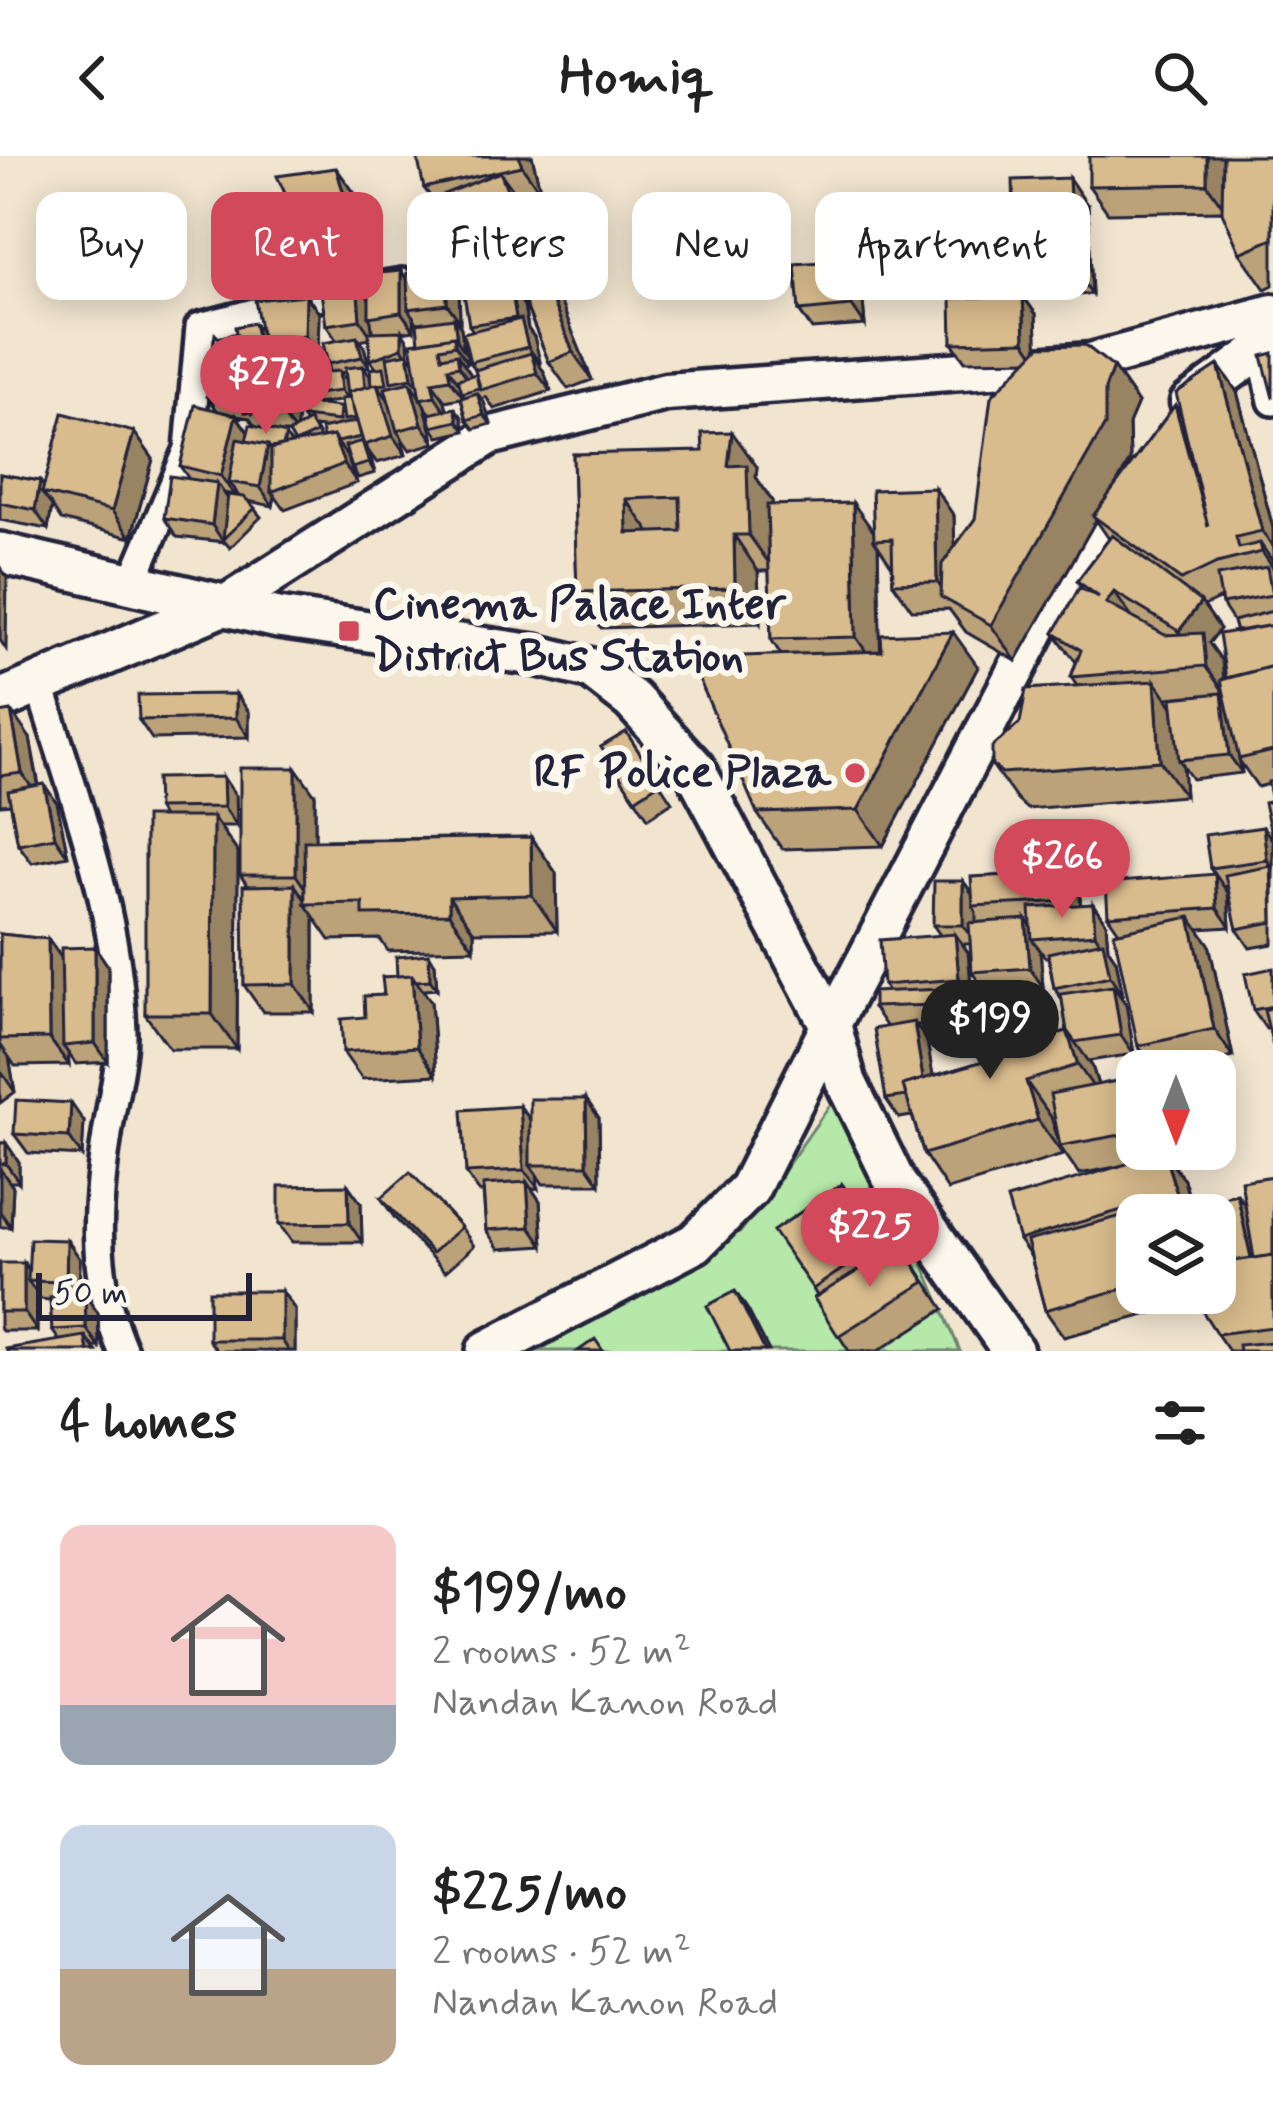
<!DOCTYPE html>
<meta charset="utf-8">
<style>
body{margin:0;font-family:Mynerve,sans-serif;background:#f2f2f2;color:#222;height:100vh;display:flex;flex-direction:column;font-size:45px;white-space:nowrap}
*{box-sizing:border-box;margin:0}
p{font-size:39px;color:#767676}
.icon{flex:none;width:66px;height:66px;fill:none;stroke:currentColor;stroke-width:2;stroke-linecap:round;stroke-linejoin:round}
.map{position:relative;height:1195px;overflow:hidden}
.panel{display:flex;flex-direction:column;background:#fff;flex:1}
.panel>*{flex:none}
.guide{position:absolute;left:36px;top:36px;width:1203px;height:108px;display:flex;gap:24px}
.needle{width:78px;rotate:180deg}
.buttons{position:absolute;left:1116px;top:894px;display:grid;gap:24px}
.buttons a{display:grid;place-items:center;width:120px;height:120px;border-radius:24px;background:#fff;box-shadow:0 6px 30px #0003;font-size:60px}
.scale{position:absolute;left:36px;bottom:30px;width:216px;box-sizing:border-box;padding-left:12px;border:6px solid #22223b;border-top:0;font-size:33px;line-height:42px;white-space:nowrap;color:#22223b;-webkit-text-stroke:9px #fbf7ec;paint-order:stroke}
.price{position:absolute;translate:-50% -102px;padding:0 27px;border-radius:42px;background:#d1495b;color:#fff;font-size:39px;line-height:78px;filter:drop-shadow(0 3px 6px #0008)}
.price::after{content:'';position:absolute;left:50%;top:72px;width:36px;height:27px;margin-left:-18px;background:inherit;clip-path:polygon(0 0,100% 0,50% 100%)}
.price.on{background:#222;color:#fff}
ul{padding:0;list-style:none}
li{display:flex;align-items:center;gap:36px;height:300px;padding:0 60px}
li span{display:grid;place-items:center;flex:none;width:336px;height:240px;border-radius:24px;color:#555}
li>.icon{margin-inline-start:auto}
span .icon{width:144px;height:144px;fill:#fffc;stroke-width:1}
li b{font-size:51px}
h2{display:flex;justify-content:space-between;align-items:center;height:144px;padding:0 60px;font-size:51px}
.chip{padding:0 42px;border-radius:24px;background:#fff;box-shadow:0 6px 30px #0003;font-size:42px;line-height:108px}
.chip.on{background:#d1495b;color:#fff}
header{display:flex;justify-content:space-between;align-items:center;height:156px;padding:0 60px;background:#fff;font-size:54px;font-weight:700}
.map>svg:first-child{display:block}
.green{fill:#b5e8a9;stroke:#6c8572;stroke-width:3}
.lines{fill:none;stroke-linecap:round;stroke-linejoin:round}
.minor-casing{stroke:#22223b;stroke-width:36}
.tertiary-casing{stroke:#22223b;stroke-width:45}
.secondary-casing{stroke:#22223b;stroke-width:48}
.minor{stroke:#fbf7ec;stroke-width:27}
.tertiary{stroke:#fbf7ec;stroke-width:36}
.secondary{stroke:#fbf7ec;stroke-width:39}
.wall{fill:#bba279;stroke:#22223b;stroke-width:3;fill-rule:evenodd}
.shaded-wall{fill:#988463;stroke:#22223b;stroke-width:3}
.building{fill:#d9bc8d;stroke:#22223b;stroke-width:3;fill-rule:evenodd}
.poi-dot{fill:#d1495b;stroke:#fbf7ec;stroke-width:4.5}
.labels{text-anchor:middle;dominant-baseline:central;stroke-width:12;stroke-linejoin:round;paint-order:stroke}
.poi-label{font-size:45px;font-weight:bold;fill:#22223b;stroke:#fbf7ec;text-anchor:start}
</style>
<header><svg class="icon" aria-label="back" viewBox="0 0 24 24"><path d="M15 5l-7 7 7 7"/></svg>Homiq<svg class="icon" aria-label="search" viewBox="0 0 24 24"><circle cx="10" cy="10" r="6"/><path d="M15 15l6 6"/></svg></header>
<div class="map">
<svg width="1273" height="1195" viewBox="0 0 1273 1195">
<rect width="100%" height="100%" fill="#f1e5d0"/>
<filter id="ink" filterUnits="userSpaceOnUse"><feTurbulence type="fractalNoise" baseFrequency=".00833" numOctaves="2"/><feDisplacementMap in="SourceGraphic" scale="24" xChannelSelector="R" yChannelSelector="G"/><feConvolveMatrix kernelMatrix="1 2 1 2 8 2 1 2 1" color-interpolation-filters="sRGB"/></filter>
<g filter="url(#ink)">
<path class="green" d="M846 926 960 1195H538L742 1074Z"/>
<g class="lines">
<g class="minor-casing">
<path id="minor" d="M1262 194 1273 245
M132 427 189 293 200 171 312 142 402 127
M40 530C75 644 119 758 122 878 122 905 114 934 110 960 96 1043 89 1117 123 1195"/>
</g>
<g class="tertiary-casing">
<path id="tertiary" d="M1189 246 1273 184
M226 448 489 280 666 236 1091 206 1273 157
M831 870 1043 462 1123 331"/>
</g>
<g class="secondary-casing">
<path id="secondary" d="M0 397 278 462 535 499 592 513 632 544 694 612 831 870 846 926 896 1028 1013 1195
M0 544 226 448
M487 1195 695 1087 749 1033 831 870"/>
</g>
<use href="#minor" class="minor"/>
<use href="#tertiary" class="tertiary"/>
<use href="#secondary" class="secondary"/>
</g>
<path class="wall" d="M532 0 541 37 518 42 592 224 568 233 549 206 515 124 511 123 514 135 524 150 528 173 534 181 540 210 544 216 551 235 494 253 486 241 481 243 491 268 474 273 467 264 461 242 445 245 447 254 462 261 465 275 439 281 432 271 431 258 424 249 435 287 410 294 401 281 406 299 377 307 369 296 375 317 358 322 352 312 347 295 344 296 357 327 285 354 275 340 273 350 248 345 261 361 230 392 225 386 177 381 164 362 189 323 180 310 217 254 207 240 245 209 256 225 261 226 260 205 247 207 240 198 261 176 265 143 246 117 306 83 356 39 376 109 270 142 306 139 319 157 318 192 326 200 337 185 326 169 369 143 401 115 407 124 446 113 459 132 460 166 458 167 461 172 464 194 467 199 468 207 464 208 470 220 476 218V214L470 206 473 175 469 169 478 136 475 132 484 117 465 90 452 57 444 59 424 32ZM414 162 417 167 419 186 414 206 409 198 408 185 402 176 414 174ZM369 183 370 204 376 212 371 229 370 220 364 212 369 211 364 190 360 185ZM262 184 273 199H265ZM288 201H293L294 213 298 219V240L303 247 302 261 306 267 296 272 299 247 293 239V208ZM345 216 350 242H347L345 224 340 217ZM341 245 342 253 314 248ZM237 260 249 262 255 270 248 276ZM314 271 324 272 323 282H320ZM282 277H289L295 287 292 288ZM235 334 239 341 228 342 224 337 234 339Z
M1273 0V129L1265 133 1240 97 1222 55 1108 57 1089 30Z
M1088 50 1092 138 1036 141 1016 113Z
M861 122 865 169 812 173 799 155Z
M1036 158 1037 193 1113 211 1138 247 1129 268 1130 304 1119 324 1175 249 1182 259 1218 209 1237 236 1273 372V788L1250 792 1237 773 1228 730 1223 731 1228 737 1230 771 1198 773 1209 788 1233 901 1167 915H1156L1138 890 1119 776 1108 760 1214 718 1210 712 1263 671 1273 685 1272 645 1269 628 1258 631 1241 607 1242 617 1192 623 1183 610 1185 640 1027 653 1017 644 992 609 1077 530 1071 521 1076 506 1054 477 1083 434 1077 425 1109 383 1096 364 1016 505 966 476 949 453 912 454 893 427 892 410 878 390 880 495 978 511 883 690 782 693 757 657 781 499 771 483 769 415H758L760 467 601 472 577 436 573 298 757 311 756 321 772 345V349L874 376 954 360V391L975 363 1027 204 965 205 952 187ZM1221 442 1222 448 1233 465 1236 476 1226 522 1224 523 1222 505 1209 487 1220 473 1204 450ZM1188 540 1173 551 1167 542Z
M134 276 153 303 131 382 61 364 52 350 48 373 0 364V318L40 325 44 331Z
M249 556V581L152 583 139 564Z
M0 557 30 582 39 629 57 647 68 700 32 707 18 688 11 648 0 649Z
M626 576 672 646 648 662 601 591Z
M315 639V684L531 681 556 717 557 775 474 776V793L388 795 380 783 330 784 314 761V856H263L244 829 248 730 240 719Z
M236 640 237 670H220L238 697 237 893H170L145 858 162 661 157 652Z
M1067 716 1080 735V749L1093 748 1106 767 1108 792 1116 804 1123 839H1120L1126 848 1134 898 1089 905 1092 910 1098 929 1137 921V993H1201L1167 1001 1184 1024 1191 1048 1245 1049 1273 1020V1195H1229L1217 1178 1215 1059H1137V1137H1183L1186 1148 1064 1181 1045 1154 1031 1101 1019 1084 1121 1010 1079 1018 1061 992 1063 999 948 1034 924 998 912 960 899 962 886 943V870L873 851 888 836 883 829 940 779 933 769 963 725 972 737ZM962 788H970L972 816 985 835 1007 833 1017 895 933 920 927 885 916 869 981 866 980 851 972 840 968 796ZM1040 794 1045 801H1048L1054 832 1062 843 1067 875 1059 877 1054 862 1033 831H1043Z
M0 778 48 783 62 802 95 791 108 810V906L76 908 68 897 69 909 15 910 9 901 15 936 0 947Z
M435 808 437 833 423 834 431 846 436 919 362 923 343 896 365 861 397 820Z
M1273 812V890L1269 872 1266 873 1253 854Z
M586 943 599 962 600 1028H543L537 1019 538 1032 532 1033 540 1045 543 1090 499 1093 486 1074 483 1036H479L466 1017 530 964Z
M84 966 82 1000 28 997 14 978Z
M0 987H6L19 1006V1026H9L13 1031 11 1071H0Z
M842 1028 889 1095 901 1088 944 1153 878 1195H849L814 1142 817 1140 813 1133Z
M381 1042 461 1071 474 1090 445 1116 394 1061Z
M361 1047 362 1086H292L279 1068Z
M67 1084 80 1103 79 1139 98 1157 99 1191H93L96 1195H88L59 1184 52 1174 50 1144 41 1143 37 1138V1175H2L0 1171V1107L29 1113Z
M282 1135 295 1154V1195H217L209 1184Z"/>
<path class="shaded-wall" d="M519 0H532L541 37 522 10Z
M1207 0H1226V55L1207 28Z
M336 12 356 39 376 109 357 81Z
M500 16 519 43 592 224 573 196Z
M1069 22 1088 50 1092 138 1073 111Z
M848 104 861 122 865 169 852 150Z
M446 113 459 132 460 166 447 148Z
M401 115 414 133 408 153 414 162V174L401 156Z
M507 116 513 126 514 135 524 150 528 173 534 181 541 209 528 191 523 172 516 162 507 131Z
M357 126 370 145 369 161 371 165 373 183 360 164Z
M306 139 319 157 318 198 305 180Z
M1023 140 1036 158 1038 204 1025 185Z
M454 162 461 172 464 194 457 184Z
M254 167 261 176 266 203 260 194Z
M402 175 408 185 409 198 415 207 419 231 412 222 409 202 402 192Z
M454 180 467 199 468 207 455 189Z
M357 181 364 190 369 211 362 201Z
M320 192 327 201 329 220 323 210Z
M531 197 544 216 551 235 537 217Z
M457 198 470 217 472 229 459 210Z
M286 199 293 208V239L299 247 296 278 283 259Z
M245 209 258 228 252 257 242 243Z
M1218 209 1237 236 1273 372V391L1262 375Z
M363 210 370 220 373 247 366 237Z
M1113 211 1138 247 1129 268 1130 304 1097 363 1093 360 1096 364 1016 505 991 469 1105 233Z
M448 212 461 230 463 241 450 223Z
M339 215 345 224 348 244 341 235Z
M410 226 424 248 435 287 422 268Z
M432 226 445 245 448 259 435 240Z
M377 228 390 246 397 275 401 281 406 299 393 280Z
M477 237 484 246 491 268 484 259Z
M1175 249 1194 277 1208 370Z
M455 252 462 261 465 275 458 265Z
M236 259 249 278 229 326 235 334 234 339 221 320Z
M134 276 153 303 131 382 112 355Z
M732 276 757 311 756 321 772 345 774 414 749 379 728 310Z
M333 280 346 299 357 327 344 308Z
M362 285 369 296 375 317 369 307Z
M268 289 281 308 271 336 275 340 273 350 260 331Z
M40 325 49 338 42 337 52 350 48 373 35 354Z
M217 327 230 346 223 383 225 388 212 369Z
M935 332 954 360 956 449 952 447 937 426Z
M626 343 651 378 627 377Z
M853 347 878 382 874 384 878 390 881 517 856 481Z
M734 379 758 415 760 467 735 432Z
M1260 387 1273 406V412L1262 396Z
M0 411 7 421 6 493 0 484Z
M1114 436 1133 463 1106 447Z
M1201 446 1220 473 1209 487 1222 505 1225 537 1179 475Z
M953 476 978 511 883 690 858 654Z
M1155 525 1180 561 1179 604 1183 609 1185 640 1160 605Z
M1222 537 1235 555 1239 603 1242 617 1229 599Z
M236 538 249 556V581L236 562Z
M11 555 30 582 41 645 22 617Z
M296 612 315 639V747L296 719Z
M223 621 236 640 237 670 224 651Z
M44 628 57 647 68 700 55 681Z
M213 661 238 697 237 893 212 858Z
M1263 671 1273 685V712L1267 704Z
M531 681 556 717 557 775 532 739Z
M1067 716 1080 735 1081 764 1068 745Z
M1215 718 1228 737 1230 771 1217 752Z
M963 725 977 744 973 750 976 756V788L963 769Z
M295 729 308 748H305L314 761V856L295 828Z
M449 741 474 776V793L449 758Z
M1093 748 1106 767 1108 792 1116 804 1123 839 1110 820 1104 792 1095 778Z
M1190 761 1209 788 1233 901 1214 873Z
M1026 763 1040 782 1032 783 1040 794 1043 831 1030 812Z
M955 778 968 796 972 840 980 851 981 866 967 848V834L959 823Z
M48 783 67 810 63 890 68 897 69 909 49 882Z
M95 791 108 810V906L95 887Z
M429 798 435 808 437 833 430 824Z
M412 819 431 846 436 919 417 891Z
M1029 826 1054 862 1069 912 1046 881Z
M1113 830 1126 848 1134 898 1121 879Z
M914 866 927 885 939 955 925 936Z
M1067 875 1092 910 1103 945 1078 909Z
M0 888 9 901 15 936 0 914Z
M1026 925 1051 961 1063 999 1038 964Z
M586 943 599 962 600 1028 587 1009Z
M71 947 84 966 82 1000 69 981Z
M520 950 534 969 530 1009 537 1019 538 1032 524 1014Z
M6 987 19 1006V1026L6 1008Z
M1164 997 1184 1024 1194 1059H1191L1177 1038Z
M0 1013 13 1031 11 1071 0 1056Z
M527 1026 540 1045 543 1090 530 1071Z
M348 1029 361 1047 362 1086 349 1067Z
M1237 1038 1251 1057 1260 1102H1251Z
M67 1084 80 1103 79 1144 66 1126Z
M24 1107 37 1125H28L37 1138V1175L24 1156Z
M282 1135 295 1154V1195H289L282 1184Z
M735 1135 748 1154 769 1195H765Z
M85 1139 98 1157 99 1191 86 1172Z
M85 1180 96 1195H88Z"/>
<path class="building" d="M417 0H519L522 10 424 32Z
M1089 0H1207V28L1089 30Z
M1223 0H1273V83L1240 97 1222 56Z
M336 12 357 81 246 117 244 105 306 83 277 20Z
M500 16 573 196 549 206 505 98 465 90 444 38Z
M1069 22 1073 111 1016 113 1013 24Z
M848 104 852 150 799 155 795 108Z
M446 113 447 148 408 153 407 117Z
M401 115V156L369 161V118Z
M507 116V131L475 132 474 117Z
M357 126 360 164 326 169 320 130Z
M511 131 516 162 469 169 464 138Z
M306 139 305 180 262 184 255 144Z
M1023 140 1025 185 952 187 951 142Z
M454 162 457 184 454 180 419 186 417 167Z
M521 163 528 191 470 206 463 177Z
M254 167 260 194 240 198 235 171Z
M402 175V192L370 204 369 176Z
M215 178 245 209 242 243 207 240Z
M454 180 455 189 440 192 442 201 457 198 459 210 448 212 450 223 432 226 435 240 420 243 411 187Z
M357 181 362 201 328 208 323 187Z
M1085 189 1113 211 1105 233V269L991 469 941 441 942 408 975 363 991 241 1040 190Z
M320 192 323 210 294 213 292 195Z
M408 197 412 222 391 226 387 201Z
M531 197 537 217 481 234 475 214Z
M1273 197V242L1262 200Z
M260 199H286L287 230 286 228 261 226Z
M1218 209 1262 375 1236 381 1239 392 1260 387 1262 396 1217 407 1181 424 1093 360 1175 249 1208 370 1176 237Z
M363 210 365 231 348 236V239L345 212Z
M384 211 387 228 372 229 370 213Z
M339 215 341 235 298 240 295 219Z
M476 218 479 232 462 237 458 223Z
M248 225 286 228 283 259 245 256Z
M410 226 422 268 397 275 385 232Z
M377 228 393 280 364 289 348 236Z
M477 237 484 259 467 264 461 242Z
M350 242 356 262 344 264 341 243Z
M303 247 340 251 339 265 302 261Z
M195 249 236 259 221 320 180 310Z
M455 252 458 265 432 271 429 258Z
M63 257 134 276 112 355 42 337Z
M309 265 316 277 295 287 289 277Z
M357 265 361 281 337 286 333 280 323 282 321 273Z
M250 269 286 278 283 290 271 293 268 289 246 285Z
M732 276 728 310 747 309 749 379H734L735 432 577 436 573 298 703 295 702 277ZM680 341 681 375 627 377 626 343Z
M333 280 344 308 271 336V292Z
M237 283 268 289 260 331 229 326Z
M362 285 369 307 352 312 345 290Z
M0 318 40 325 35 354 0 347Z
M170 320 217 327 212 369 164 362Z
M935 332 937 426 893 427 892 383 874 384 872 334Z
M228 339 244 341 255 352 223 383Z
M853 347 856 481 771 483 767 349Z
M1112 379 1201 446 1179 475 1114 436 1106 447 1165 479 1203 477 1206 510 1071 521 1081 494 1054 477 1079 432 1099 441 1077 425Z
M1267 411 1272 439 1222 448 1217 420Z
M1273 455V469L1236 476 1233 465Z
M1273 469V510L1226 522 1219 478Z
M953 476 858 654 757 657 690 502 882 495 881 479Z
M1273 510V595L1239 603 1221 524Z
M1155 525 1160 605 1002 617 992 609V591L1020 567 1026 533Z
M1222 537 1229 599 1179 604 1172 542Z
M236 538V562L139 564 138 539Z
M11 555 22 617 0 620V557Z
M626 576 659 627 635 643 601 591Z
M240 612H296V719H240Z
M223 621 224 651 157 652 156 622Z
M1273 625V645H1272L1268 626Z
M44 628 55 681 18 688 8 635Z
M1273 645V686L1264 647Z
M145 661H213L212 858H145Z
M1263 671 1267 704 1210 712 1205 679Z
M531 681 532 739 449 741V758L363 759V747L305 748 304 685Z
M1271 710 1273 766 1237 773 1225 719Z
M1067 716 1068 745 973 750 971 721Z
M1215 718 1217 752 1108 760 1106 727Z
M934 725H963V769H933Z
M295 729V828L244 829 243 730Z
M1093 748 1095 778 1032 783 1030 752Z
M1190 761 1214 873 1138 890 1114 777Z
M1026 763 1030 812 972 816 969 767Z
M0 778 48 783 49 882 0 883Z
M955 778 959 823 883 829 880 784Z
M1103 785 1110 820 1054 832 1048 797Z
M95 791V887L63 890 61 792Z
M429 798 430 824 416 825 412 819 397 820 396 801Z
M1273 812V850L1253 854 1245 818Z
M412 819 417 891 343 896 341 863 365 861 364 840 384 839 382 821Z
M1029 826 1046 881 1067 875 1078 909 1026 925 1038 964 924 998 903 929 1017 895 999 836Z
M1113 830 1121 879 1075 886 1067 875 1061 838Z
M967 832V848L873 851V836Z
M1273 851V890L1264 854Z
M914 866 923 923 903 929 906 940 886 943 874 873Z
M1137 921V976L1060 990 1050 938Z
M530 943H586L587 1009H530Z
M16 944 71 947 69 981 14 978Z
M520 950 524 1014 466 1017 462 954Z
M0 987H6V1008L0 1007Z
M1164 997 1177 1038 1019 1084 1007 1043Z
M410 1016 461 1071 432 1097 381 1042Z
M1273 1020V1099L1254 1102 1241 1025Z
M527 1026 530 1071 486 1074 483 1029Z
M842 1028 882 1086 813 1133 773 1075Z
M348 1029 349 1067 279 1068V1030Z
M1237 1038 1251 1102 1215 1108V1059H1184L1182 1050Z
M1148 1053 1150 1059H1137V1129L1045 1154 1027 1085Z
M30 1083 67 1084 66 1126 28 1125Z
M901 1088 925 1126 838 1180 814 1142Z
M1273 1099V1171L1217 1178 1197 1147 1196 1137H1215V1108Z
M0 1107H24V1156H0Z
M209 1135H282V1184H209Z
M735 1135 765 1195H730L707 1150Z
M85 1139 86 1172 52 1174 50 1141Z
M85 1180 88 1195H7L6 1193Z
M595 1183 603 1195H578Z
M1273 1186V1195H1239L1238 1189Z"/>
</g>
<g class="poi-dot">
<rect x="337" y="463" width="24" height="24" rx="6"/>
<circle cx="855" cy="617" r="12"/>
</g>
<g class="labels">
<g class="poi-label">
<text x="373" y="449">Cinema Palace Inter<tspan x="373" dy="52">District Bus Station</tspan></text>
<text x="831" y="617" text-anchor="end">RF Police Plaza</text>
</g>
</g>
</svg>
<div class="buttons">
<a><svg class="needle" viewBox="-14 -14 28 28"><path d="M0-13l5 13h-10z" fill="#e53935"/><path d="M0 13l5-13h-10z" fill="#767676"/></svg></a>
<a><svg class="icon" aria-label="layers" viewBox="0 0 24 24"><path d="M12 4l9 5-9 5-9-5zM3 14l9 5 9-5"/></svg></a>
</div>
<div class="scale">50 m</div>
<b class="price" style="left:266px;top:281px">$273</b>
<b class="price" style="left:1062px;top:765px">$266</b>
<b class="price on" style="left:990px;top:926px">$199</b>
<b class="price" style="left:870px;top:1134px">$225</b>
<div class="guide">
<a class="chip">Buy</a>
<a class="chip on">Rent</a>
<a class="chip">Filters</a>
<a class="chip">New</a>
<a class="chip">Apartment</a>
</div>
</div>
<section class="panel">
<h2>4 homes<svg class="icon" aria-label="filters" viewBox="0 0 24 24"><path d="M4 7h16M4 17h16"/><circle cx="9" cy="7" r="2"/><circle cx="15" cy="17" r="2"/></svg></h2>
<ul>
<li><span style="background:linear-gradient(#f6c9c9 75%,#9aa5b1 0)"><svg class="icon" aria-label="home" viewBox="0 0 24 24"><path d="M3 11l9-7 9 7M6 9v11h12V9"/></svg></span><div><b>$199/mo</b><p>2 rooms · 52 m²</p><p>Nandan Kanon Road</p></div></li>
<li><span style="background:linear-gradient(#c9d6e8 60%,#b9a48a 0)"><svg class="icon" aria-label="home" viewBox="0 0 24 24"><path d="M3 11l9-7 9 7M6 9v11h12V9"/></svg></span><div><b>$225/mo</b><p>2 rooms · 52 m²</p><p>Nandan Kanon Road</p></div></li>
</ul>
</section>
